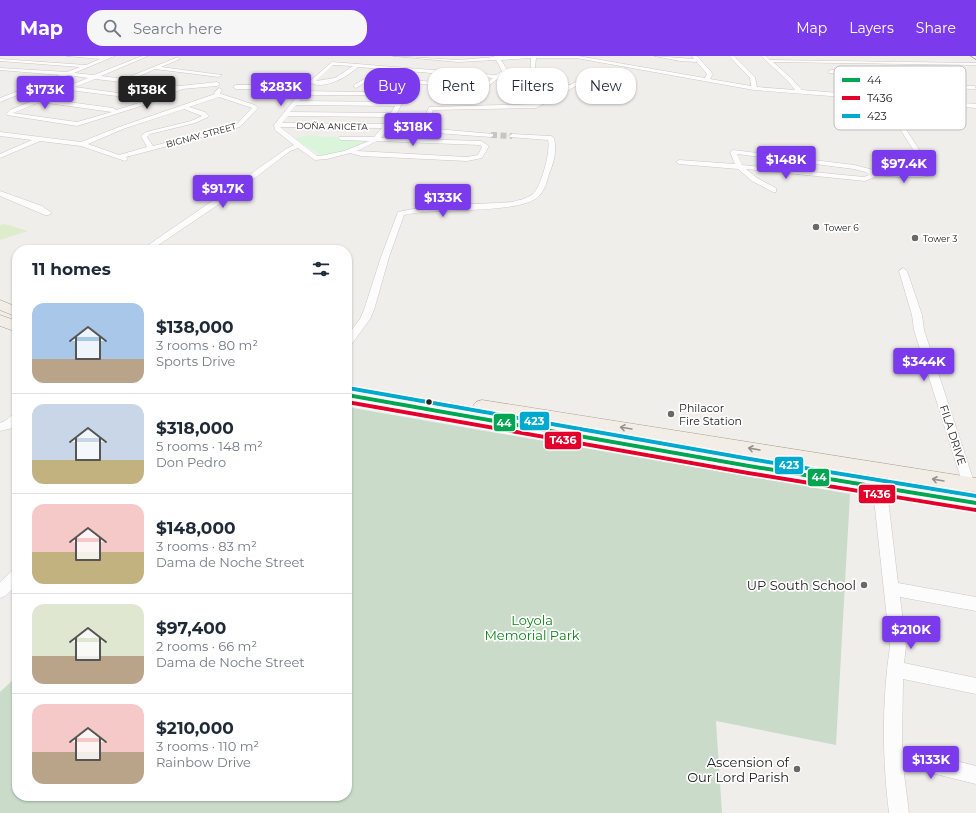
<!DOCTYPE html>
<meta charset="utf-8">
<style>
body{margin:0;font-family:Montserrat,sans-serif;background:#f6f6f7;color:#1f2937;height:100vh;display:flex;flex-direction:column;font-size:15px;white-space:nowrap}
*{box-sizing:border-box;margin:0}
p{font-size:13px;color:#747a83}
.icon{flex:none;width:22px;height:22px;fill:none;stroke:currentColor;stroke-width:2;stroke-linecap:round;stroke-linejoin:round}
.map{position:relative;flex:1;overflow:hidden}
.side{position:absolute;left:12px;top:189px;width:340px;height:556px;display:flex;flex-direction:column;background:#fff;border-radius:16px;box-shadow:0 1px 3px #0004}
.side>*{flex:none}
.hud{position:absolute;left:364px;top:12px;width:380px;height:36px;display:flex;gap:8px}
.price{position:absolute;translate:-50% -34px;padding:0 9px;border-radius:4px;background:#7c3aed;color:#fff;font-size:13px;line-height:26px;filter:drop-shadow(0 1px 2px #0008)}
.price::after{content:'';position:absolute;left:50%;top:24px;width:12px;height:9px;margin-left:-6px;background:inherit;clip-path:polygon(0 0,100% 0,50% 100%)}
.price.on{background:#222;color:#fff}
ul{padding:0;list-style:none}
li{display:flex;align-items:center;gap:12px;height:100px;padding:0 20px}
li+li{border-top:1px solid #e0e1e3}
li span{display:grid;place-items:center;flex:none;width:112px;height:80px;border-radius:12px;color:#555}
li>.icon{margin-inline-start:auto}
span .icon{width:48px;height:48px;fill:#fffc;stroke-width:1}
li b{font-size:17px}
h2{display:flex;justify-content:space-between;align-items:center;height:48px;padding:0 20px;font-size:17px}
.pill{padding:0 14px;border-radius:16px;background:#fff;box-shadow:0 1px 3px #0004;font-size:14px;line-height:36px}
.pill.on{background:#7c3aed;color:#fff}
header{display:flex;align-items:center;gap:24px;box-sizing:border-box;height:56px;padding:0 20px;background:#7c3aed;color:#fff}
header strong{font-size:19px}
nav{display:flex;gap:22px;margin-inline-start:auto;font-size:14px}
.search{width:280px;height:36px;background:#f6f6f7;display:flex;align-items:center;gap:10px;box-sizing:border-box;padding:0 14px;border-radius:16px;color:#747a83;font-size:15px}
.map>svg:first-child{display:block}
.grass{fill:#ddeccb}
.cemetery{fill:#cadbca}
.park{fill:#daf5da}
.lines{fill:none;stroke-linecap:round;stroke-linejoin:round}
.minor-tunnel{stroke:#c7c5c3;stroke-width:6;stroke-dasharray:6 3.5;stroke-linecap:butt}
.minor-casing{stroke:#c9c8c7;stroke-width:1}
.secondary-casing{stroke:#999a82;stroke-width:1}
.primary-casing{stroke:#a79c86;stroke-width:1}
.motorway-casing{stroke:#c5a2ac;stroke-width:1}
.minor{fill:#fdfcfc;fill-rule:evenodd}
.secondary{fill:#f4f4ed;fill-rule:evenodd}
.primary{fill:#f3ede7;fill-rule:evenodd}
.motorway{fill:#ece0e2;fill-rule:evenodd}
.bus-1-casing{stroke:#fff;stroke-width:3}
.bus-2-casing{stroke:#fff;stroke-width:3}
.bus-3-casing{stroke:#fff;stroke-width:3}
.bus-1{fill:#00a651;fill-rule:evenodd}
.bus-2{fill:#e4002b;fill-rule:evenodd}
.bus-3{fill:#00a9ce;fill-rule:evenodd}
.oneway{stroke:#95928e}
.poi-dot{fill:#6a6968;stroke:#fff;stroke-width:1.5}
.bus-dot{fill:#222;stroke:#fff;stroke-width:1.5}
.labels{text-anchor:middle;dominant-baseline:central;stroke-width:3.5;stroke-linejoin:round;paint-order:stroke}
.far-street-label{font-size:9px;fill:#222;stroke:#fff}
.far-poi-label{font-size:9px;fill:#222;stroke:#fff;text-anchor:start}
.poi-label{font-size:11px;fill:#222;stroke:#fff;text-anchor:start}
.street-label{font-size:11px;fill:#222;stroke:#fff}
.near-poi-label{font-size:13px;fill:#222;stroke:#fff;text-anchor:end}
.near-park-label{font-size:13px;fill:#0c8416;stroke:#fff}
.key{fill:#fff;stroke:#bdbdbd;stroke-width:1}
.key-label{font-size:11px;fill:#222}
.line-badge{stroke:#fff;stroke-width:1.5}
.badge-label{font-size:11px;text-anchor:middle;font-weight:bold;fill:#fff}
</style>
<header>
<strong>Map</strong>
<div class="search"><svg class="icon" aria-label="search" viewBox="0 0 24 24"><circle cx="10" cy="10" r="6"/><path d="M15 15l6 6"/></svg>Search here</div>
<nav><a>Map</a><a>Layers</a><a>Share</a></nav>
</header>
<div class="map">
<svg width="976" height="757" viewBox="0 0 976 757">
<rect width="100%" height="100%" fill="#f0eeeb"/>
<path class="grass" d="M5 168 28 175 0 184V169Z"/>
<path class="cemetery" d="M347 351 850 438 836 689 716 665 722 757H0V636L17 620V740H347Z"/>
<path class="park" d="M307 79 368 84 350 94 325 101 294 83Z"/>
<g class="lines">
<path class="minor-tunnel" d="M491 79 512 80"/>
<g class="minor-casing">
<path id="minor" d="M67 0H115L74 17 94 19 142 0H148L101 20 124 23 178 1 180 3 161 11 222 19 219 21 155 13 131 24 180 30 217 26 220 28 217 30 182 33 154 46 77 70 7 59 6 58 10 54 88 22 68 19 0 46V42L60 19 0 14V12L67 16 80 11 0 5V3L86 9 100 3ZM95 23 174 32 154 42 75 31ZM69 34 149 44 116 54 113 52 46 43ZM40 46 112 56 77 66 13 57Z
M393 0 458 4 494 1V0H578L705 22 707 18 697 6 680 5 654 0 694 3 692 0H697L713 18 710 23 751 30 750 22 729 0H734L755 21 757 31 795 34 787 24 761 0H766L770 4 976 7V9L773 6 791 22 802 34 976 48V52L888 45 934 117C924 125 890 120 876 119L875 121 865 125 746 113 757 122 776 132V136H773L752 125 738 113 679 108 676 106 679 104 735 108 730 96 733 94 854 109 870 113 874 115 927 116 882 44 754 34 576 2H536L535 11 539 22 570 29 589 19 594 20 536 52 433 54 426 72 493 78V80L491 81 422 76 419 74 429 51 535 48 566 32 535 24 531 11V2L501 4 508 15 483 34 371 23 356 32 354 31V29L378 15 381 17 375 21 482 30 493 22 358 11C347 21 324 35 309 26L332 6 496 19 502 15 496 4 458 6ZM333 9 353 10 335 22 316 25ZM737 98 854 113 866 116 869 119 864 121 742 109Z
M831 14 955 17 958 19 955 21 829 17V15Z
M848 27 975 30 976 33 846 30V28Z
M253 29 269 33 303 35 419 37 420 38 417 40H406L391 68 381 82 481 85 489 90 482 102 467 105 361 100 350 97 327 103 315 104 298 92 290 95 234 138 151 194H141L228 134 286 93 294 89 275 74 274 69 299 38 269 37 253 33H236L233 31 236 29ZM305 39H400L397 46 299 45ZM296 49 395 50 391 57 290 56ZM288 60 389 61 385 68 282 67ZM280 71 382 72 374 81H339L338 82 341 84 369 85 344 95 320 100H317ZM377 85 480 89 482 91 478 99 467 101 357 95Z
M219 32 222 34 220 37 221 38 255 49 258 52 240 71 126 101 128 103 125 105 81 90 40 85 0 102V98L32 84 0 80V76L81 86 119 71 215 38 214 37ZM219 41 252 52 236 69 153 90 147 81 150 78 195 67 208 61 209 60 205 56 189 51ZM184 53 202 60 191 65 146 76 141 80 147 91 119 99 88 88 123 73Z
M512 78 551 80 554 82C557 95 554 106 549 118 547 125 545 134 539 140 521 159 435 151 404 159L389 201 374 254 370 263 351 289 347 290V280L360 263 364 254 381 201 398 156C435 147 474 149 512 146 519 144 526 143 533 138 541 131 551 95 548 84L510 81 509 80Z
M0 135 42 150 52 157 48 159H45L0 140Z
M903 212 907 215 922 259 924 274 975 429 974 433 969 434 964 433 963 429 914 274 912 259 899 215Z
M17 357V368L13 372 0 375V367C7 365 10 359 17 357Z
M883 427 888 428 890 432 888 443 898 527 976 541V555L900 541 906 590 904 607 976 622V638L903 623 902 692 976 710V728L903 710 909 757H889C882 701 882 645 890 590L874 443 878 428Z
M17 514V529L5 540 0 542V526L12 515Z"/>
</g>
<g class="secondary-casing">
<path id="secondary" d="M971 0H976V3Z"/>
</g>
<g class="primary-casing">
<path id="primary" d="M0 244 17 251V261L0 254Z
M0 259 17 265V276L0 270Z
M347 333 749 403 976 439V455L749 417 347 345Z
M482 344 976 422V438L476 354 473 350 476 346Z"/>
</g>
<g class="motorway-casing">
<path id="motorway" d="M940 432 976 435V455L940 450 931 448 928 441 931 434Z"/>
</g>
<use href="#minor" class="minor"/>
<use href="#secondary" class="secondary"/>
<use href="#primary" class="primary"/>
<use href="#motorway" class="motorway"/>
<g class="bus-1-casing">
<path id="bus-1" d="M347 337 749 408 976 445V449L749 412 347 341Z"/>
</g>
<g class="bus-2-casing">
<path id="bus-2" d="M347 344 748 415 975 452H976V456L748 419 347 348Z"/>
</g>
<g class="bus-3-casing">
<path id="bus-3" d="M348 330 750 401 976 438V442L750 405 348 334 347 333V331Z"/>
</g>
<use href="#bus-1" class="bus-1"/>
<use href="#bus-2" class="bus-2"/>
<use href="#bus-3" class="bus-3"/>
</g>
<defs><path id="oneway-shaft" d="M-6 0H5M1.5-3L5.5 0L1.5 3" fill="none" stroke-width="1.6" stroke-linecap="round" stroke-linejoin="round"/></defs>
<g class="oneway">
<use href="#oneway-shaft" transform="translate(626 372) rotate(-171)"/>
<use href="#oneway-shaft" transform="translate(754 393) rotate(-170)"/>
<use href="#oneway-shaft" transform="translate(938 424) rotate(-170)"/>
</g>
<g class="poi-dot">
<circle cx="816" cy="171" r="4"/>
<circle cx="915" cy="182" r="4"/>
<circle cx="671" cy="358" r="4"/>
<circle cx="864" cy="529" r="4"/>
<circle cx="797" cy="713" r="4"/>
</g>
<circle class="bus-dot" cx="429" cy="346" r="3.5"/>
<g class="labels">
<g class="far-street-label">
<text transform="translate(332 70) rotate(1)">DOÑA ANICETA</text>
<text transform="translate(201 79) rotate(-15)">BIGNAY STREET</text>
</g>
<g class="far-poi-label">
<text x="824" y="171">Tower 6</text>
<text x="923" y="182">Tower 3</text>
</g>
<g class="poi-label">
<text x="679" y="352">Philacor<tspan x="679" dy="13">Fire Station</tspan></text>
</g>
<g class="street-label">
<text transform="translate(953 379) rotate(72)">FILA DRIVE</text>
</g>
<g class="near-poi-label">
<text x="856" y="529">UP South School</text>
<text x="789" y="706">Ascension of<tspan x="789" dy="15">Our Lord Parish</tspan></text>
</g>
<g class="near-park-label">
<text x="532" y="564">Loyola<tspan x="532" dy="15">Memorial Park</tspan></text>
</g>
</g>
<rect x="834" y="10" width="132" height="64" rx="6" class="key"/>
<rect x="842" y="22" width="18" height="4" fill="#00a651"/>
<rect x="842" y="40" width="18" height="4" fill="#e4002b"/>
<rect x="842" y="58" width="18" height="4" fill="#00a9ce"/>
<g class="key-label">
<text x="867" y="28">44</text>
<text x="867" y="46">T436</text>
<text x="867" y="64">423</text>
</g>
<g class="line-badge">
<rect x="519" y="355" width="31" height="20" rx="4" fill="#00a9ce"/>
<rect x="493" y="357" width="23" height="19" rx="4" fill="#00a651"/>
<rect x="544" y="375" width="38" height="19" rx="4" fill="#e4002b"/>
<rect x="774" y="400" width="30" height="19" rx="4" fill="#00a9ce"/>
<rect x="807" y="412" width="23" height="19" rx="4" fill="#00a651"/>
<rect x="858" y="428" width="38" height="20" rx="4" fill="#e4002b"/>
</g>
<g class="badge-label">
<text x="534" y="369">423</text>
<text x="504" y="371">44</text>
<text x="563" y="388">T436</text>
<text x="789" y="413">423</text>
<text x="819" y="425">44</text>
<text x="877" y="442">T436</text>
</g>
</svg>
<b class="price" style="left:281px;top:51px">$283K</b>
<b class="price" style="left:45px;top:54px">$173K</b>
<b class="price on" style="left:147px;top:54px">$138K</b>
<b class="price" style="left:413px;top:91px">$318K</b>
<b class="price" style="left:786px;top:124px">$148K</b>
<b class="price" style="left:904px;top:128px">$97.4K</b>
<b class="price" style="left:223px;top:153px">$91.7K</b>
<b class="price" style="left:443px;top:162px">$133K</b>
<b class="price" style="left:924px;top:326px">$344K</b>
<b class="price" style="left:911px;top:594px">$210K</b>
<b class="price" style="left:931px;top:724px">$133K</b>
<div class="hud">
<a class="pill on">Buy</a>
<a class="pill">Rent</a>
<a class="pill">Filters</a>
<a class="pill">New</a>
</div>
<section class="side">
<h2>11 homes<svg class="icon" aria-label="filters" viewBox="0 0 24 24"><path d="M4 7h16M4 17h16"/><circle cx="9" cy="7" r="2"/><circle cx="15" cy="17" r="2"/></svg></h2>
<ul>
<li><span style="background:linear-gradient(#a9c7e8 70%,#b9a48a 0)"><svg class="icon" aria-label="home" viewBox="0 0 24 24"><path d="M3 11l9-7 9 7M6 9v11h12V9"/></svg></span><div><b>$138,000</b><p>3 rooms · 80 m²</p><p>Sports Drive</p></div></li>
<li><span style="background:linear-gradient(#c9d6e8 70%,#c2b280 0)"><svg class="icon" aria-label="home" viewBox="0 0 24 24"><path d="M3 11l9-7 9 7M6 9v11h12V9"/></svg></span><div><b>$318,000</b><p>5 rooms · 148 m²</p><p>Don Pedro</p></div></li>
<li><span style="background:linear-gradient(#f6c9c9 60%,#c2b280 0)"><svg class="icon" aria-label="home" viewBox="0 0 24 24"><path d="M3 11l9-7 9 7M6 9v11h12V9"/></svg></span><div><b>$148,000</b><p>3 rooms · 83 m²</p><p>Dama de Noche Street</p></div></li>
<li><span style="background:linear-gradient(#dfe7d0 65%,#b9a48a 0)"><svg class="icon" aria-label="home" viewBox="0 0 24 24"><path d="M3 11l9-7 9 7M6 9v11h12V9"/></svg></span><div><b>$97,400</b><p>2 rooms · 66 m²</p><p>Dama de Noche Street</p></div></li>
<li><span style="background:linear-gradient(#f6c9c9 60%,#b9a48a 0)"><svg class="icon" aria-label="home" viewBox="0 0 24 24"><path d="M3 11l9-7 9 7M6 9v11h12V9"/></svg></span><div><b>$210,000</b><p>3 rooms · 110 m²</p><p>Rainbow Drive</p></div></li>
</ul>
</section>
</div>
